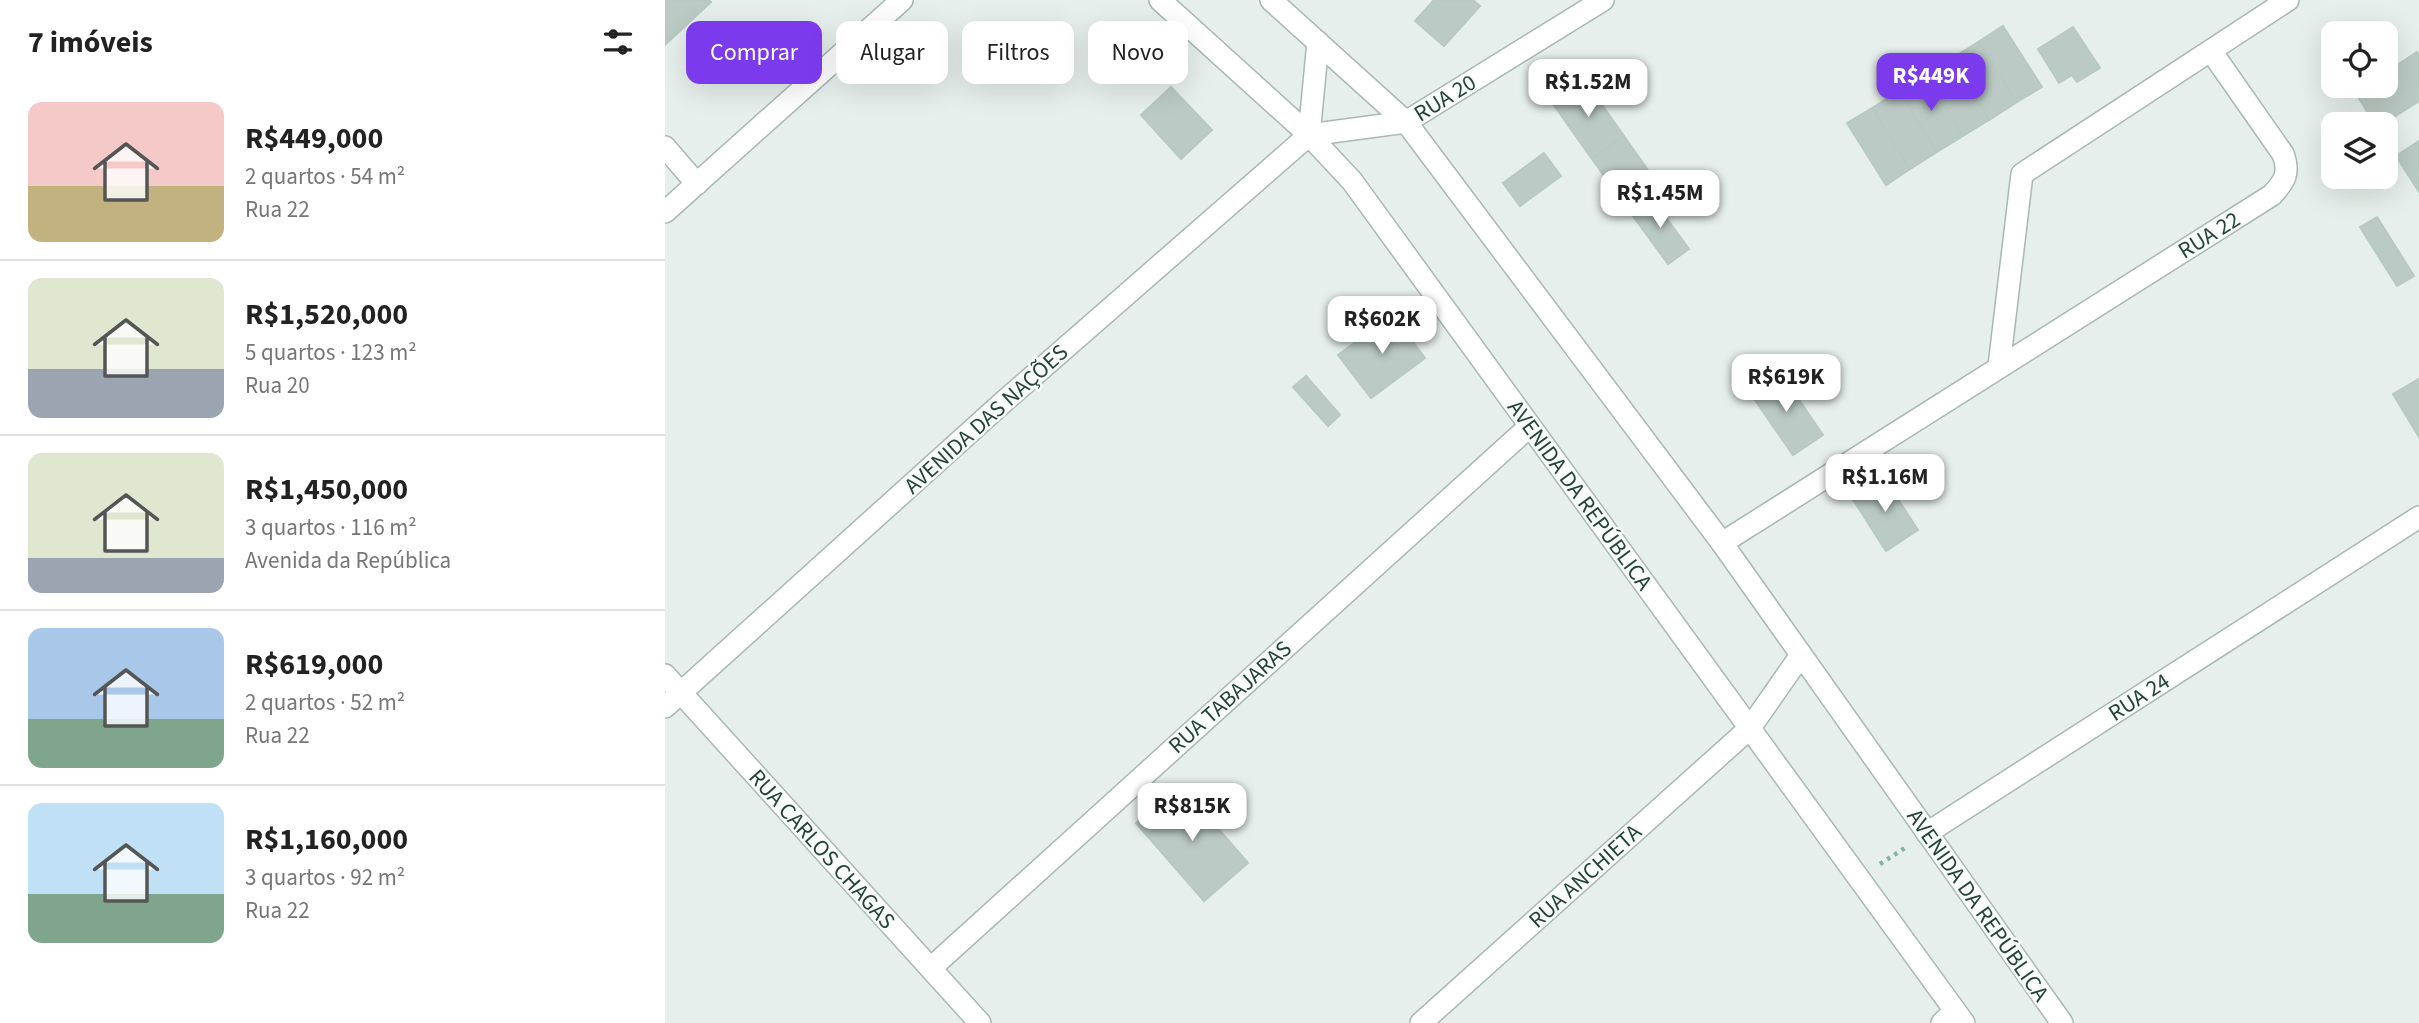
<!DOCTYPE html>
<html lang="pt">
<meta charset="utf-8">
<style>
body{margin:0;font-family:"Source Sans 3",sans-serif;background:#f6f6f6;color:#222;height:100vh;display:flex;flex-direction:column;font-size:26px;white-space:nowrap}
*{box-sizing:border-box;margin:0}
p{font-size:23px;color:#767676}
.icon{flex:none;width:38px;height:38px;fill:none;stroke:currentColor;stroke-width:2;stroke-linecap:round;stroke-linejoin:round}
.map{position:relative;flex:1;overflow:hidden}
.panel{display:flex;flex-direction:column;background:#fff;width:665px}
.panel>*{flex:none}
.banner{position:absolute;left:21px;top:21px;width:665px;height:63px;display:flex;gap:14px}
.controls{position:absolute;left:1656px;top:21px;display:grid;gap:14px}
.controls a{display:grid;place-items:center;width:77px;height:77px;border-radius:14px;background:#fff;box-shadow:0 7px 28px #0002;font-size:35px}
.price{position:absolute;translate:-50% -60px;padding:0 16px;border-radius:14px;background:#fff;color:#222;font-size:23px;line-height:46px;filter:drop-shadow(0 2px 4px #0008)}
.price::after{content:'';position:absolute;left:50%;top:42px;width:21px;height:16px;margin-left:-10px;background:inherit;clip-path:polygon(0 0,100% 0,50% 100%)}
.price.active{background:#7c3aed;color:#fff}
ul{padding:0;list-style:none}
li{display:flex;align-items:center;gap:21px;height:175px;padding:0 28px}
li+li{border-top:2px solid #e0e0e0}
li span{display:grid;place-items:center;flex:none;width:196px;height:140px;border-radius:14px;color:#555}
li>.icon{margin-inline-start:auto}
span .icon{width:84px;height:84px;fill:#fffc;stroke-width:1}
li b{font-size:30px}
h2{display:flex;justify-content:space-between;align-items:center;height:84px;padding:0 28px;font-size:30px}
.pill{padding:0 24px;border-radius:14px;background:#fff;box-shadow:0 7px 28px #0002;font-size:24px;line-height:63px}
.pill.active{background:#7c3aed;color:#fff}
main{display:flex;flex:1;min-height:0}
.map>svg:first-child{display:block}
.building{fill:#bbcac4;stroke:#b8c9c2;stroke-width:2}
.lines{fill:none;stroke-linecap:round;stroke-linejoin:round}
.minor-casing{stroke:#a8b8b2;stroke-width:24}
.tertiary-casing{stroke:#a8b8b2;stroke-width:24}
.path{stroke:#86b3a5;stroke-width:4.5;stroke-dasharray:3.5 5;stroke-linecap:butt}
.minor{stroke:#fff;stroke-width:21}
.tertiary{stroke:#fff;stroke-width:21}
.labels{text-anchor:middle;dominant-baseline:central;stroke-width:5;stroke-linejoin:round;paint-order:stroke}
.street-label{font-size:23px;fill:#24423a;stroke:#f7fbf9}
</style>
<main>
<section class="panel">
<h2>7 imóveis<svg class="icon" aria-label="filters" viewBox="0 0 24 24"><path d="M4 7h16M4 17h16"/><circle cx="9" cy="7" r="2"/><circle cx="15" cy="17" r="2"/></svg></h2>
<ul>
<li><span style="background:linear-gradient(#f6c9c9 60%,#c2b280 0)"><svg class="icon" aria-label="home" viewBox="0 0 24 24"><path d="M3 11l9-7 9 7M6 9v11h12V9"/></svg></span><div><b>R$449,000</b><p>2 quartos · 54 m²</p><p>Rua 22</p></div></li>
<li><span style="background:linear-gradient(#dfe7d0 65%,#9aa5b1 0)"><svg class="icon" aria-label="home" viewBox="0 0 24 24"><path d="M3 11l9-7 9 7M6 9v11h12V9"/></svg></span><div><b>R$1,520,000</b><p>5 quartos · 123 m²</p><p>Rua 20</p></div></li>
<li><span style="background:linear-gradient(#dfe7d0 75%,#9aa5b1 0)"><svg class="icon" aria-label="home" viewBox="0 0 24 24"><path d="M3 11l9-7 9 7M6 9v11h12V9"/></svg></span><div><b>R$1,450,000</b><p>3 quartos · 116 m²</p><p>Avenida da República</p></div></li>
<li><span style="background:linear-gradient(#a9c7e8 65%,#7fa58c 0)"><svg class="icon" aria-label="home" viewBox="0 0 24 24"><path d="M3 11l9-7 9 7M6 9v11h12V9"/></svg></span><div><b>R$619,000</b><p>2 quartos · 52 m²</p><p>Rua 22</p></div></li>
<li><span style="background:linear-gradient(#bfe0f5 65%,#7fa58c 0)"><svg class="icon" aria-label="home" viewBox="0 0 24 24"><path d="M3 11l9-7 9 7M6 9v11h12V9"/></svg></span><div><b>R$1,160,000</b><p>3 quartos · 92 m²</p><p>Rua 22</p></div></li>
</ul>
</section>
<div class="map">
<svg width="1754" height="1023" viewBox="0 0 1754 1023">
<rect width="100%" height="100%" fill="#e6efeb"/>
<path class="building" d="M0 0H44L46 2 0 45Z
M769 0H808L815 6 779 46 750 21Z
M1338 26 1377 87 1352 102 1313 42Z
M1408 27 1435 68 1412 82 1407 75 1394 83 1373 49Z
M1313 42 1352 102 1324 120 1286 59Z
M1752 52 1754 56V101L1718 124H1710L1690 92 1700 86H1720V73Z
M1286 59 1324 120 1298 136 1260 75Z
M1260 75 1298 136 1272 152 1234 91Z
M919 79 959 136 927 159 886 101Z
M506 87 547 130 516 159 476 115Z
M1234 91 1272 152 1245 169 1207 108Z
M1207 108 1245 169 1221 185 1182 123Z
M959 136 997 190 965 212 927 159Z
M1754 141V192L1731 156Z
M879 153 896 176 855 206 838 183Z
M986 197 1024 249 1003 264 965 212Z
M1712 217 1749 276 1732 286 1695 227Z
M728 315 760 358 706 398 673 355Z
M1115 372 1158 435 1128 455 1085 393Z
M641 376 675 415 663 426 628 387Z
M1754 379V437L1728 394Z
M1219 478 1253 530 1221 551 1187 498Z
M515 785 583 863 539 901 471 823Z"/>
<g class="lines">
<g class="minor-casing">
<path id="minor" d="M644 135 741 122 938 0
M644 135 653 42
M0 147 32 184
M0 212 237 0
M1334 366 1357 174 1623 0
M1057 543 1607 195C1620 181 1625 173 1618 154L1546 51
M0 675 315 1023
M0 707 335 405 644 135
M1262 833 1754 517
M266 968 865 426
M756 1023 1085 728 1136 655
M1277 1023 1290 1011"/>
</g>
<g class="tertiary-casing">
<path id="tertiary" d="M495 0 644 135 687 181 1299 1023
M606 0 741 122 1057 543 1397 1023"/>
</g>
<path class="path" d="M1215 864 1243 846"/>
<use href="#minor" class="minor"/>
<use href="#tertiary" class="tertiary"/>
</g>
<g class="labels">
<g class="street-label">
<text transform="translate(780 98) rotate(-32)">RUA 20</text>
<text transform="translate(1544 235) rotate(-32)">RUA 22</text>
<text transform="translate(321 419) rotate(-42)">AVENIDA DAS NAÇÕES</text>
<text transform="translate(915 495) rotate(54)">AVENIDA DA REPÚBLICA</text>
<text transform="translate(565 697) rotate(-42)">RUA TABAJARAS</text>
<text transform="translate(1474 697) rotate(-33)">RUA 24</text>
<text transform="translate(157 849) rotate(48)">RUA CARLOS CHAGAS</text>
<text transform="translate(920 876) rotate(-42)">RUA ANCHIETA</text>
<text transform="translate(1313 905) rotate(55)">AVENIDA DA REPÚBLICA</text>
</g>
</g>
</svg>
<div class="controls">
<a><svg class="icon" aria-label="locate" viewBox="0 0 24 24"><circle cx="12" cy="12" r="6"/><path d="M12 2v4M12 18v4M2 12h4M18 12h4"/></svg></a>
<a><svg class="icon" aria-label="layers" viewBox="0 0 24 24"><path d="M12 4l9 5-9 5-9-5zM3 14l9 5 9-5"/></svg></a>
</div>
<b class="price active" style="left:1266px;top:113px">R$449K</b>
<b class="price" style="left:923px;top:119px">R$1.52M</b>
<b class="price" style="left:995px;top:230px">R$1.45M</b>
<b class="price" style="left:717px;top:356px">R$602K</b>
<b class="price" style="left:1121px;top:414px">R$619K</b>
<b class="price" style="left:1220px;top:514px">R$1.16M</b>
<b class="price" style="left:527px;top:843px">R$815K</b>
<div class="banner">
<a class="pill active">Comprar</a>
<a class="pill">Alugar</a>
<a class="pill">Filtros</a>
<a class="pill">Novo</a>
</div>
</div>
</main>
